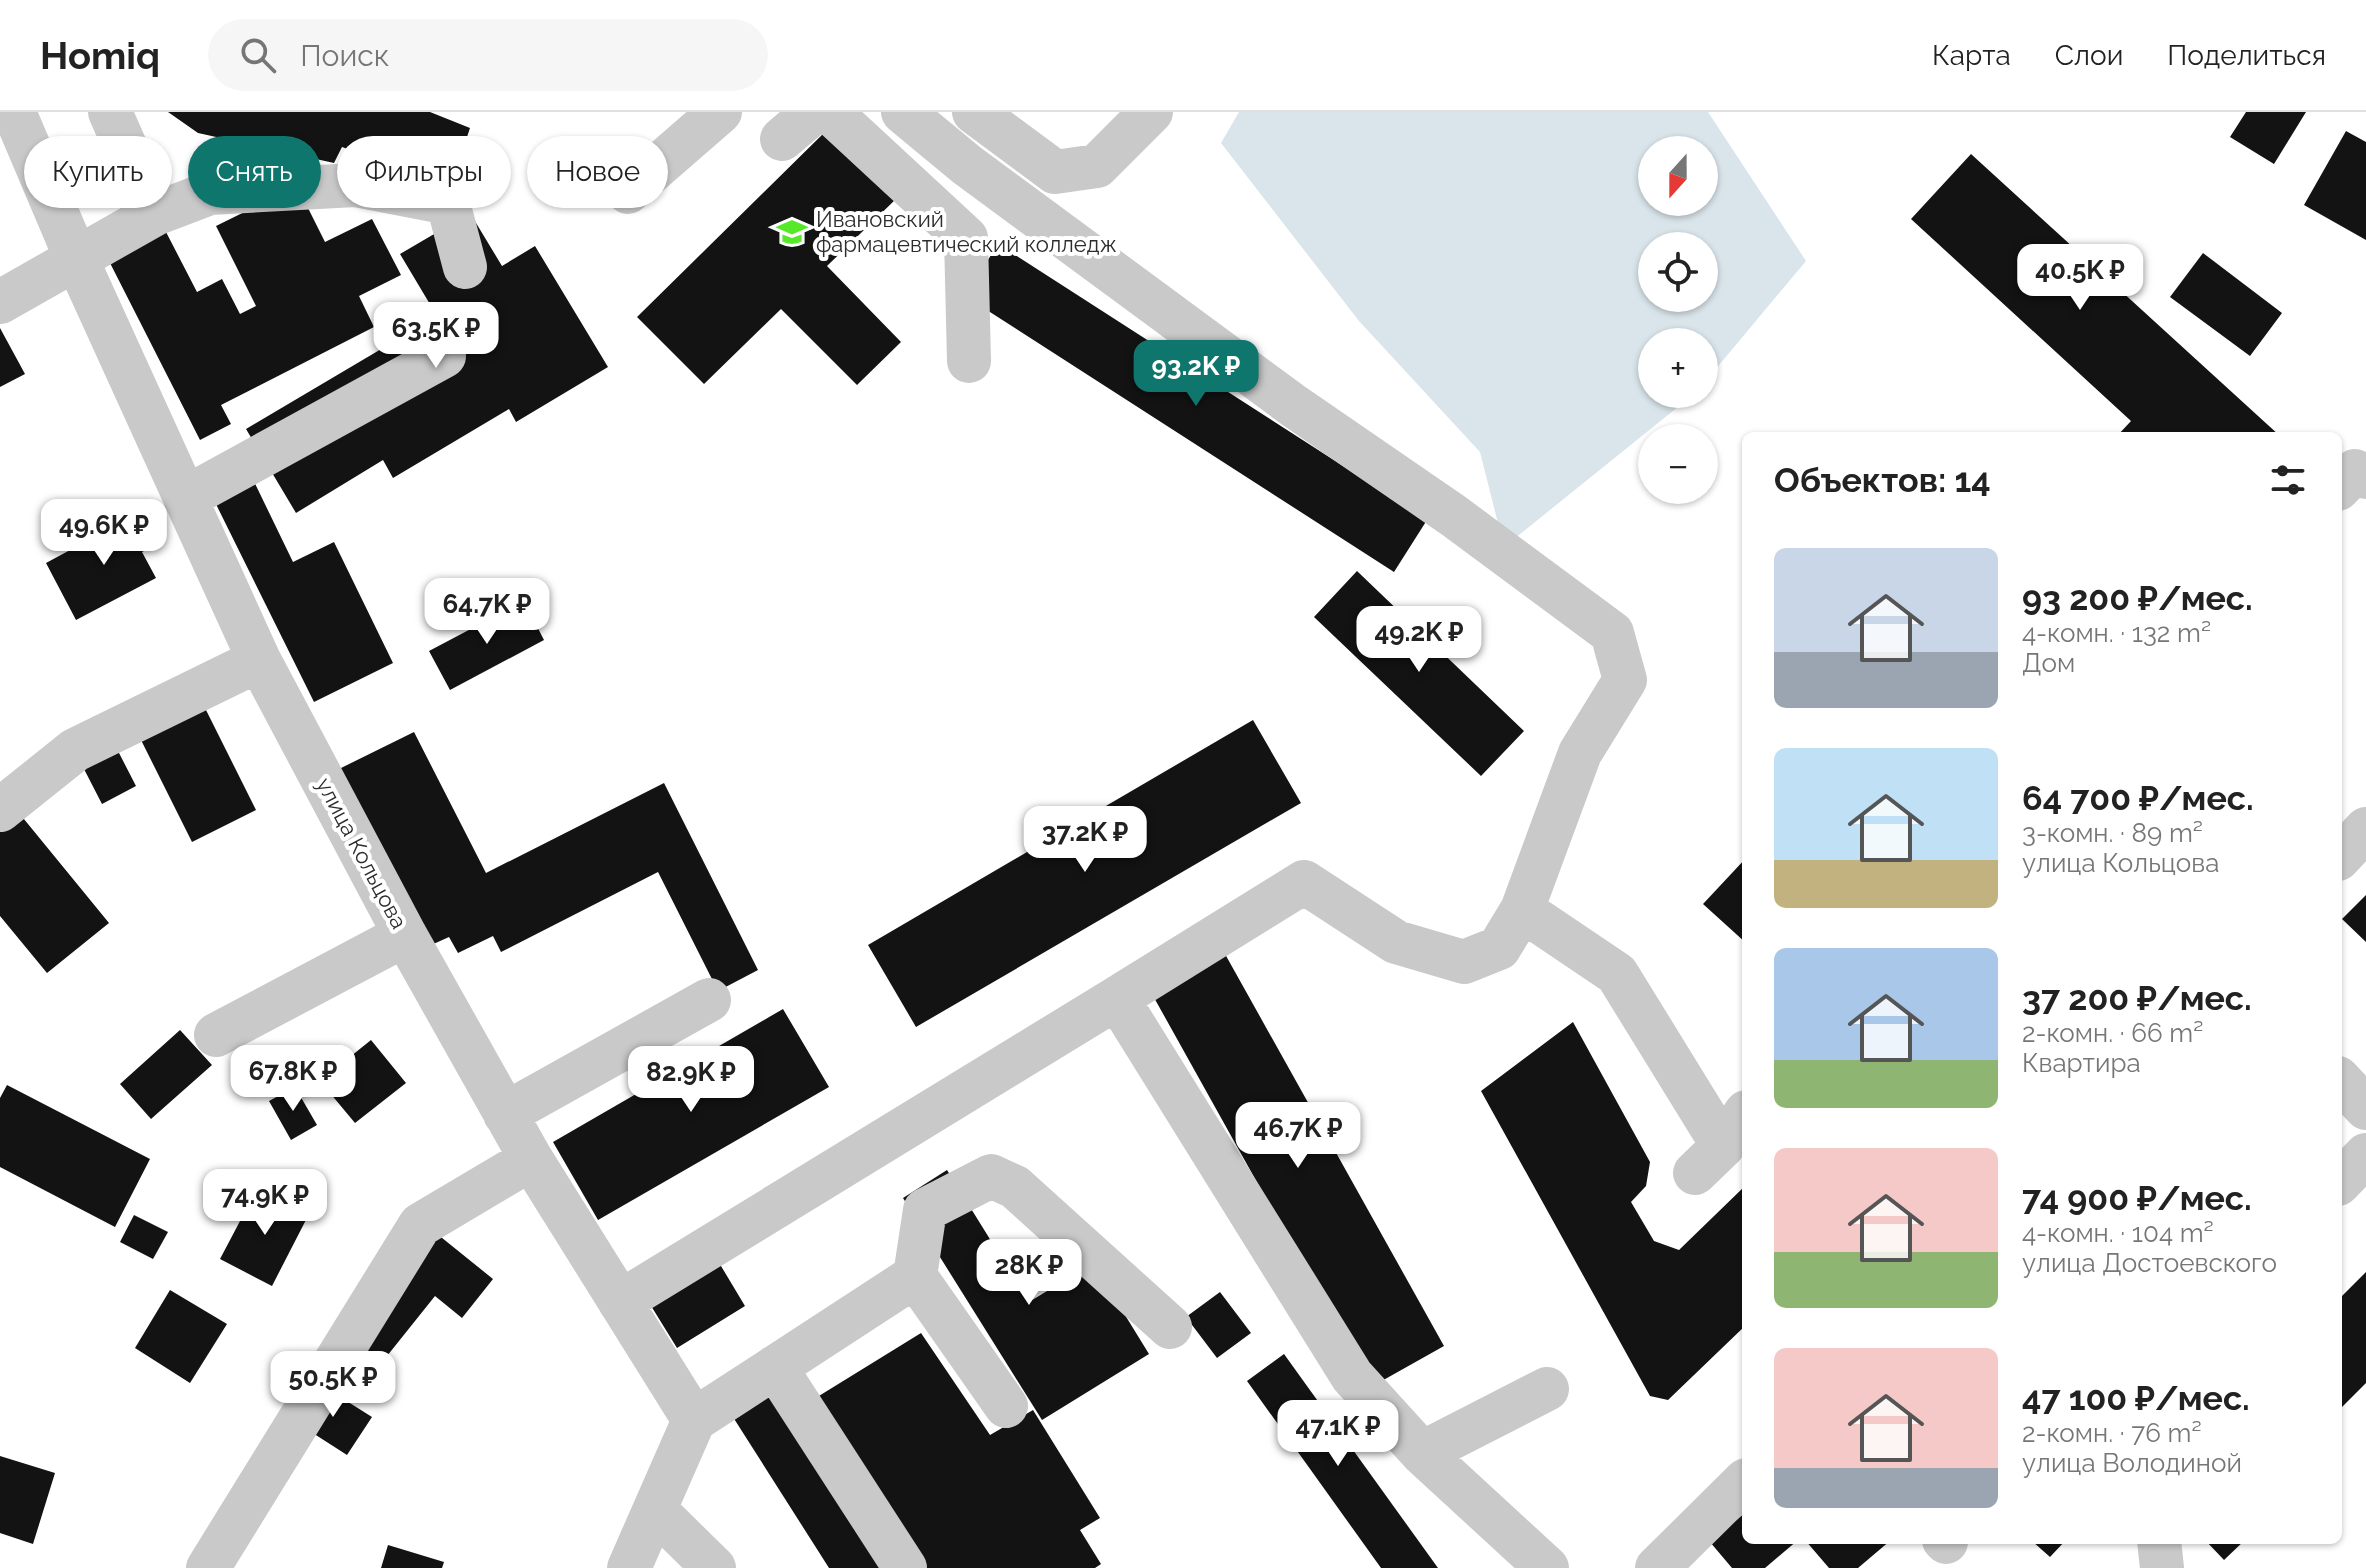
<!DOCTYPE html>
<html lang="ru">
<meta charset="utf-8">
<style>
body{margin:0;font-family:Raleway,sans-serif;background:#f6f6f6;color:#222;height:100vh;display:flex;flex-direction:column;font-size:30px;white-space:nowrap}
*{box-sizing:border-box;margin:0}
p{font-size:26px;color:#767676}
.icon{flex:none;width:44px;height:44px;fill:none;stroke:currentColor;stroke-width:2;stroke-linecap:round;stroke-linejoin:round}
.map{position:relative;flex:1;overflow:hidden}
.side{position:absolute;left:1742px;top:320px;width:600px;height:1112px;display:flex;flex-direction:column;background:#fff;border-radius:12px;box-shadow:0 2px 6px #0004}
.side>*{flex:none}
.banner{position:absolute;left:24px;top:24px;width:760px;height:72px;display:flex;gap:16px}
.needle{width:52px;rotate:201deg}
.controls{position:absolute;left:1638px;top:24px;display:grid;gap:16px}
.controls a{display:grid;place-items:center;width:80px;height:80px;border-radius:50%;background:#fff;box-shadow:0 2px 6px #0004;font-size:40px}
.price{position:absolute;translate:-50% -68px;padding:0 18px;border-radius:16px;background:#fff;color:#222;font-size:26px;line-height:52px;filter:drop-shadow(0 2px 4px #0008)}
.price::after{content:'';position:absolute;left:50%;top:48px;width:24px;height:18px;margin-left:-12px;background:inherit;clip-path:polygon(0 0,100% 0,50% 100%)}
.price.active{background:#0f766e;color:#fff}
ul{padding:0;list-style:none}
li{display:flex;align-items:center;gap:24px;height:200px;padding:0 32px}
li span{display:grid;place-items:center;flex:none;width:224px;height:160px;border-radius:12px;color:#555}
li>.icon{margin-inline-start:auto}
span .icon{width:96px;height:96px;fill:#fffc;stroke-width:1}
li b{font-size:34px}
h2{display:flex;justify-content:space-between;align-items:center;height:96px;padding:0 32px;font-size:34px}
.tag{padding:0 28px;border-radius:36px;background:#fff;box-shadow:0 2px 6px #0004;font-size:28px;line-height:72px}
.tag.active{background:#0f766e;color:#fff}
header{display:flex;align-items:center;gap:48px;box-sizing:border-box;height:112px;padding:0 40px;background:#fff;border-bottom:2px solid #e0e0e0}
header strong{font-size:38px}
nav{display:flex;gap:44px;margin-inline-start:auto;font-size:28px}
.search{width:560px;height:72px;background:#f6f6f6;display:flex;align-items:center;gap:20px;box-sizing:border-box;padding:0 28px;border-radius:44px;color:#767676;font-size:30px}
.map>svg:first-child{display:block}
.green{fill:#d9e5eb;fill-rule:evenodd}
.building{fill:#131313}
.lines{fill:none;stroke-linecap:round;stroke-linejoin:round}
.minor{stroke:#c9c9c9;stroke-width:44}
.labels{text-anchor:middle;dominant-baseline:central;stroke-width:8;stroke-linejoin:round;paint-order:stroke}
.poi-label{font-size:22px;fill:#2c2c2c;stroke:#fff;text-anchor:start}
.street-label{font-size:22px;fill:#2c2c2c;stroke:#fff}
</style>
<header>
<strong>Homiq</strong>
<div class="search"><svg class="icon" aria-label="search" viewBox="0 0 24 24"><circle cx="10" cy="10" r="6"/><path d="M15 15l6 6"/></svg>Поиск</div>
<nav><a>Карта</a><a>Слои</a><a>Поделиться</a></nav>
</header>
<div class="map">
<svg width="2366" height="1456" viewBox="0 0 2366 1456">
<rect width="100%" height="100%" fill="#fff"/>
<path class="green" d="M1239 0H1708L1806 149 1704 271V230H1652V282H1694L1504 435 1480 340 1359 209 1221 31ZM1652 38H1704V90H1652ZM1652 134H1704V186H1652Z"/>
<path class="building" d="M168 0H430L470 16 451 73 342 35 334 51 198 21Z
M2246 0H2306L2274 52 2230 25Z
M829 16 897 86 827 154 901 230 857 273 781 197 704 272 637 205Z
M2346 19 2366 30V128L2304 93Z
M1971 42 2280 324H2117L2131 309 1911 107Z
M297 74 325 130 372 107 401 163 359 184 374 215 221 293 231 312 200 328 109 149 166 120 197 180 222 167 240 202 256 194 216 114Z
M470 101 502 154 535 134 608 255 516 310 509 297 393 366 383 348 296 401 246 317 437 204 400 142Z
M998 132 1427 408 1394 460 965 184Z
M2203 141 2282 201 2250 244 2170 185Z
M0 216 25 262 0 275Z
M246 353 293 450 334 430 393 551 314 590 206 372Z
M137 402 154 434 142 440 156 466 76 508 46 451Z
M1357 459 1524 619 1481 664 1314 505Z
M524 489 544 528 450 578 429 539Z
M195 576 256 698 192 730 131 608Z
M101 606 136 674 102 692 67 624Z
M1253 608 1301 691 916 915 868 833Z
M414 620 486 761 664 671 758 858 718 879 658 760 501 840 493 824 458 841 449 825 429 834 339 657Z
M19 701 109 811 47 861 0 804V716Z
M1746 746V831L1703 792Z
M2366 783V830L2342 807Z
M1225 842 1444 1234 1371 1275 1152 882Z
M783 897 829 975 598 1108 553 1030Z
M1573 910 1650 1050 1646 1074 1631 1090 1654 1129 1679 1138 1746 1073V1213L1668 1288 1650 1284 1481 979Z
M180 918 212 953 151 1007 120 972Z
M371 928 406 971 355 1011 320 969Z
M7 973 150 1047 115 1115 0 1055V986Z
M295 975 317 1013 291 1028 269 989Z
M947 1058 1029 1190 1093 1151 1149 1242 1042 1308 903 1086Z
M258 1075 309 1102 272 1174 220 1147Z
M134 1103 168 1120 153 1147 120 1130Z
M426 1113 493 1167 462 1206 435 1184 379 1254 338 1221Z
M709 1134 745 1194 677 1236 640 1176Z
M2366 1160V1271L2338 1299V1188Z
M170 1178 227 1212 190 1271 135 1236Z
M1220 1180 1251 1221 1217 1246 1186 1205Z
M921 1221 990 1323 1033 1298 1100 1406 1080 1418 1101 1452 1095 1456H919L814 1287Z
M1284 1242 1438 1456H1381L1247 1269Z
M318 1271 372 1305 347 1343 294 1309Z
M769 1278 880 1456H829L731 1302Z
M0 1344 55 1361 33 1432 0 1421Z
M1746 1400V1428H1798L1765 1456H1732L1710 1430Z
M1805 1428H1891L1858 1456H1829Z
M2031 1428H2066L2050 1445Z
M2205 1428H2245L2224 1448Z
M388 1433 444 1450 442 1456H381Z"/>
<g class="lines">
<path class="minor" d="M14 0 76 146 259 548 405 823 531 1047 694 1308 629 1456
M110 0 155 102
M830 0 966 126 969 249
M903 0 967 53 1294 294 1454 404 1612 521 1625 568 1580 641 1522 798 1617 862 1723 1034
M974 0 1055 60 1097 54 1151 0
M782 27 814 0
M628 80 720 0
M0 190 155 102 210 81 355 73 448 91 465 155
M2338 377 2355 359 2366 365
M185 386 444 244
M0 698 75 638 259 548
M2338 747 2366 717
M1522 798 1499 836 1464 850 1396 830 1304 770 1117 886 1352 1264 1422 1341 1547 1456
M216 923 405 823
M2338 966 2366 996
M505 1002 709 888
M1695 1061 1723 1034 1746 1000
M2338 1072 2366 1043
M915 1164 1006 1294
M620 1190 1117 886
M775 1255 905 1456
M694 1308 915 1164 925 1098 991 1064 1015 1075 1170 1215
M1422 1341 1547 1277
M655 1398 714 1456
M1944 1428 1946 1430
M2159 1428 2162 1456
M208 1456 420 1113 531 1047
M1657 1456 1746 1368"/>
</g>
<defs>
<g id="university-bare" transform="scale(2.4)"><path d="M0-5L7-2L0 1L-7-2ZM-4 1L0 2.5L4 1V4Q0 6-4 4Z" fill="#56e928" stroke="#fff" stroke-width="2.5" paint-order="stroke"/></g>
</defs>
<g fill-rule="evenodd">
<use href="#university-bare" x="792" y="120"/>
</g>
<g class="labels">
<g class="poi-label">
<text x="816" y="107">Ивановский<tspan x="816" dy="25">фармацевтический колледж</tspan></text>
</g>
<g class="street-label">
<text transform="translate(362 741) rotate(62)">улица Кольцова</text>
</g>
</g>
</svg>
<div class="controls">
<a><svg class="needle" viewBox="-14 -14 28 28"><path d="M0-13l5 13h-10z" fill="#e53935"/><path d="M0 13l5-13h-10z" fill="#767676"/></svg></a>
<a><svg class="icon" aria-label="locate" viewBox="0 0 24 24"><circle cx="12" cy="12" r="6"/><path d="M12 2v4M12 18v4M2 12h4M18 12h4"/></svg></a>
<a>+</a>
<a>−</a>
</div>
<b class="price" style="left:2080px;top:200px">40.5K ₽</b>
<b class="price" style="left:436px;top:258px">63.5K ₽</b>
<b class="price active" style="left:1196px;top:296px">93.2K ₽</b>
<b class="price" style="left:104px;top:455px">49.6K ₽</b>
<b class="price" style="left:487px;top:534px">64.7K ₽</b>
<b class="price" style="left:1419px;top:562px">49.2K ₽</b>
<b class="price" style="left:1085px;top:762px">37.2K ₽</b>
<b class="price" style="left:293px;top:1001px">67.8K ₽</b>
<b class="price" style="left:691px;top:1002px">82.9K ₽</b>
<b class="price" style="left:1298px;top:1058px">46.7K ₽</b>
<b class="price" style="left:265px;top:1125px">74.9K ₽</b>
<b class="price" style="left:1029px;top:1195px">28K ₽</b>
<b class="price" style="left:333px;top:1307px">50.5K ₽</b>
<b class="price" style="left:1338px;top:1356px">47.1K ₽</b>
<div class="banner">
<a class="tag">Купить</a>
<a class="tag active">Снять</a>
<a class="tag">Фильтры</a>
<a class="tag">Новое</a>
</div>
<section class="side">
<h2>Объектов: 14<svg class="icon" aria-label="filters" viewBox="0 0 24 24"><path d="M4 7h16M4 17h16"/><circle cx="9" cy="7" r="2"/><circle cx="15" cy="17" r="2"/></svg></h2>
<ul>
<li><span style="background:linear-gradient(#c9d6e8 65%,#9aa5b1 0)"><svg class="icon" aria-label="home" viewBox="0 0 24 24"><path d="M3 11l9-7 9 7M6 9v11h12V9"/></svg></span><div><b>93 200 ₽/мес.</b><p>4-комн. · 132 m²</p><p>Дом</p></div></li>
<li><span style="background:linear-gradient(#bfe0f5 70%,#c2b280 0)"><svg class="icon" aria-label="home" viewBox="0 0 24 24"><path d="M3 11l9-7 9 7M6 9v11h12V9"/></svg></span><div><b>64 700 ₽/мес.</b><p>3-комн. · 89 m²</p><p>улица Кольцова</p></div></li>
<li><span style="background:linear-gradient(#a9c7e8 70%,#8fb573 0)"><svg class="icon" aria-label="home" viewBox="0 0 24 24"><path d="M3 11l9-7 9 7M6 9v11h12V9"/></svg></span><div><b>37 200 ₽/мес.</b><p>2-комн. · 66 m²</p><p>Квартира</p></div></li>
<li><span style="background:linear-gradient(#f6c9c9 65%,#8fb573 0)"><svg class="icon" aria-label="home" viewBox="0 0 24 24"><path d="M3 11l9-7 9 7M6 9v11h12V9"/></svg></span><div><b>74 900 ₽/мес.</b><p>4-комн. · 104 m²</p><p>улица Достоевского</p></div></li>
<li><span style="background:linear-gradient(#f6c9c9 75%,#9aa5b1 0)"><svg class="icon" aria-label="home" viewBox="0 0 24 24"><path d="M3 11l9-7 9 7M6 9v11h12V9"/></svg></span><div><b>47 100 ₽/мес.</b><p>2-комн. · 76 m²</p><p>улица Володиной</p></div></li>
</ul>
</section>
</div>
